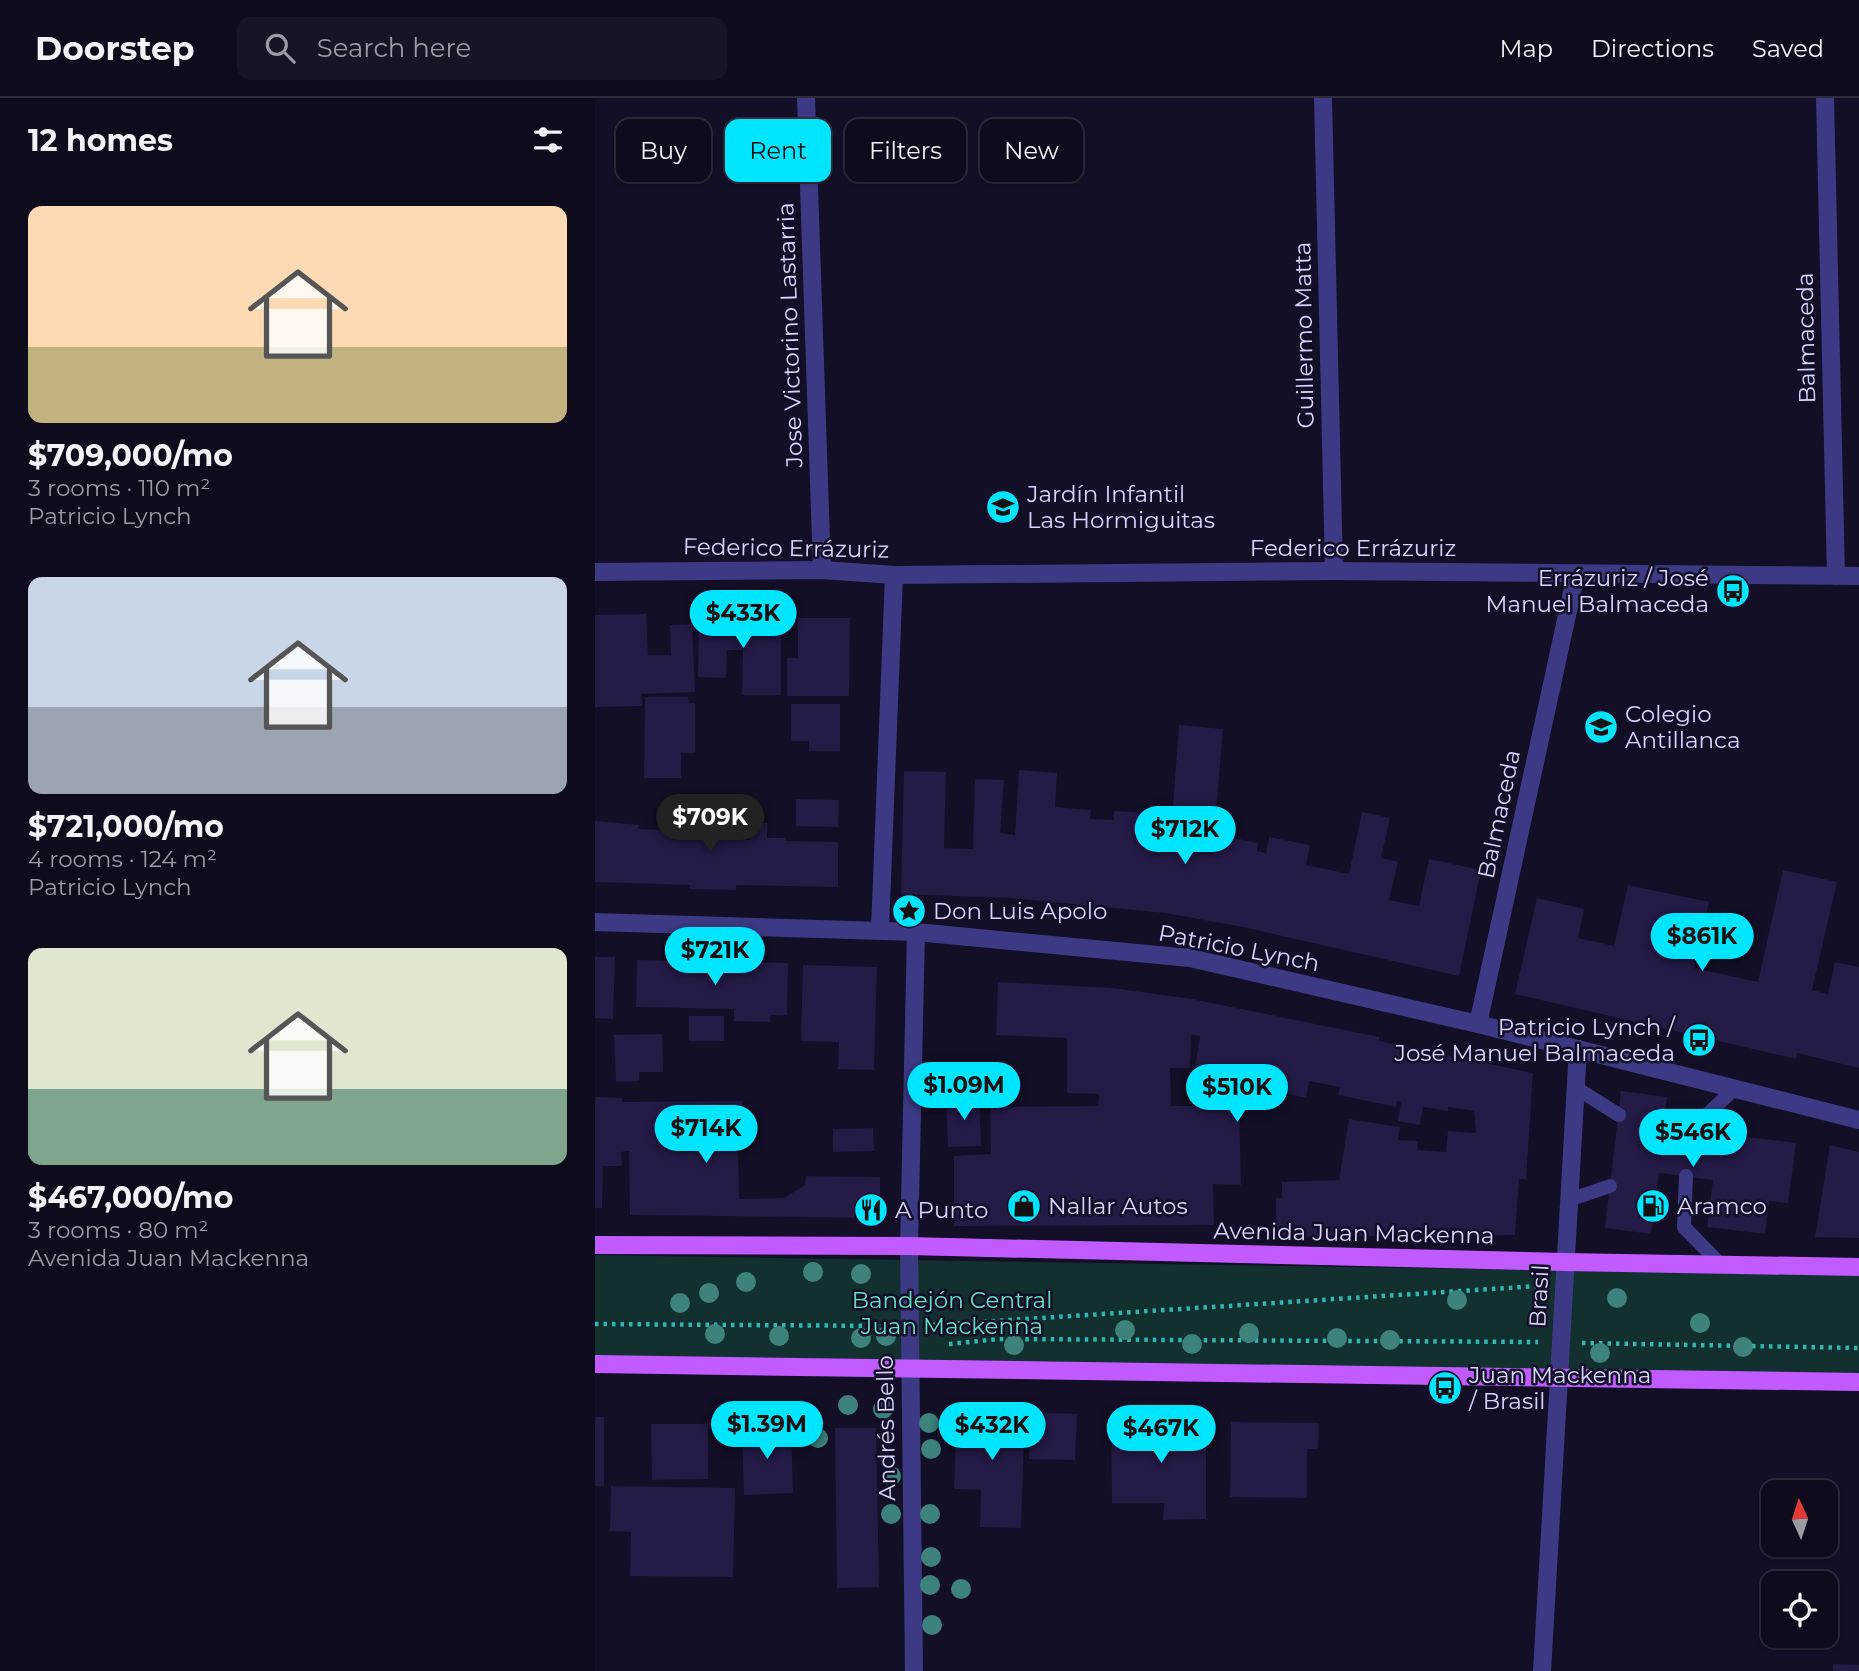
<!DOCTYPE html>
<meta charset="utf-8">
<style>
body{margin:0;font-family:Montserrat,sans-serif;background:#171425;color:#f1f3f6;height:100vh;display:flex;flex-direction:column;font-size:26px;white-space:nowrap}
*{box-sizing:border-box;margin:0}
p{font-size:23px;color:#9b9ba3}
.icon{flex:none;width:38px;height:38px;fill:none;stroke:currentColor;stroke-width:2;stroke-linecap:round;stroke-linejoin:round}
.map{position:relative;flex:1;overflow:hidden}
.details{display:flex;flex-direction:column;background:#0e0b1c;width:595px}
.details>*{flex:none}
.guide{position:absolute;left:21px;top:21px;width:665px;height:63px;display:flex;gap:14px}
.needle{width:46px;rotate:357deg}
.controls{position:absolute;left:1166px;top:1382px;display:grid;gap:14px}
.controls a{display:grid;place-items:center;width:77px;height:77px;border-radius:14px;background:#0e0b1c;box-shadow:0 2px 5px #0004,0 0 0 2px #2e2b3b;font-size:35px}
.price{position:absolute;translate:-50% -60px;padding:0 16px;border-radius:24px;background:#00e5ff;color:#111;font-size:23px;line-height:46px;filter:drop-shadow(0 2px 4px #0008)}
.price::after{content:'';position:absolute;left:50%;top:42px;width:21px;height:16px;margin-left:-10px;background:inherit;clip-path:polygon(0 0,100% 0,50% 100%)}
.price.active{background:#222;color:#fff}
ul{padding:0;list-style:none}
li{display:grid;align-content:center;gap:14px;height:371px;padding:0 28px}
li span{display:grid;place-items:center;height:217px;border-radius:14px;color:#555}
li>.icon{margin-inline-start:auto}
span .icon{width:126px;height:126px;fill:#fffc;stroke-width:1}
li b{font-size:30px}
h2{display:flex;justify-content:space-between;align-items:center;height:84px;padding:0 28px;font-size:30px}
.chip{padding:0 24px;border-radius:14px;background:#0e0b1c;box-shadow:0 2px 5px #0004,0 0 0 2px #2e2b3b;font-size:24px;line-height:63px}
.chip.active{background:#00e5ff;color:#111}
header{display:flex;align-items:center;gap:42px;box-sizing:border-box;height:98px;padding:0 35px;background:#0e0b1c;border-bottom:2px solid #2e2b3b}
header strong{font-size:33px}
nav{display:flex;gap:38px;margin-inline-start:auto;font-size:24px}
.search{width:490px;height:63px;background:#171425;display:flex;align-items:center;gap:18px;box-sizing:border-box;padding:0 24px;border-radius:14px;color:#9b9ba3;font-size:26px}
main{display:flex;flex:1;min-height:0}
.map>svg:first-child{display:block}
.green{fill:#12302f}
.building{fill:#241b47}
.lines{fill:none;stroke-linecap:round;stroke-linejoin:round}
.path{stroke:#2fb8b0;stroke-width:4.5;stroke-dasharray:3.5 5;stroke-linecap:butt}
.service{stroke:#3d3a85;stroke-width:14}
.minor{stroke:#3d3a85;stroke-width:18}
.tertiary{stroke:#3d3a85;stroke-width:18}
.primary{stroke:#c25bff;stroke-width:18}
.tree{fill:#3d827b}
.labels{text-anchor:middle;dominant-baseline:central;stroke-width:5;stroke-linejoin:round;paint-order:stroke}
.street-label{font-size:23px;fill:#d9d4ff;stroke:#130f26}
.poi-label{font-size:23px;fill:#d9d4ff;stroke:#130f26;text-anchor:start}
.park-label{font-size:23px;fill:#5fe0c0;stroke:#130f26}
</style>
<header>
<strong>Doorstep</strong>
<div class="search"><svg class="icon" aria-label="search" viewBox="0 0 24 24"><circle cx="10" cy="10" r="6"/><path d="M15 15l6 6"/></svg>Search here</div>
<nav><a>Map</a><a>Directions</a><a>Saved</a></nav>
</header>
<main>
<section class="details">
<h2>12 homes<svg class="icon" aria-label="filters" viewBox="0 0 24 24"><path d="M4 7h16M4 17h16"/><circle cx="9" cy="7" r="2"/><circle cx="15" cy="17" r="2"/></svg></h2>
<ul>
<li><span style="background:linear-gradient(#ffd9b3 65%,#c2b280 0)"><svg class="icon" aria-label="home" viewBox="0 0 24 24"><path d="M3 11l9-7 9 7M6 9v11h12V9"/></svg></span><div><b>$709,000/mo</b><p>3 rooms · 110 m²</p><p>Patricio Lynch</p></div></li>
<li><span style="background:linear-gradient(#c9d6e8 60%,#9aa5b1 0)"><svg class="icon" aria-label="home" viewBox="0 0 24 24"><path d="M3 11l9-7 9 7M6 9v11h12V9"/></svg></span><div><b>$721,000/mo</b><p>4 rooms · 124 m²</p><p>Patricio Lynch</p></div></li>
<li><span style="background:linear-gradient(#dfe7d0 65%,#7fa58c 0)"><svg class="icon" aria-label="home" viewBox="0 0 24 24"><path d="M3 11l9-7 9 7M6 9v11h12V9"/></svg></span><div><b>$467,000/mo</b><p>3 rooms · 80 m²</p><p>Avenida Juan Mackenna</p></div></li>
</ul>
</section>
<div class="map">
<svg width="1264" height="1573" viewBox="0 0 1264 1573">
<rect width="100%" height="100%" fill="#130f26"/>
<path class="green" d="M0 1157 1264 1177V1276L0 1259Z"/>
<path class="building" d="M51 516 53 557H76L75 527 97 526 100 594 46 596 47 608 0 609V517Z
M104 517 186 518V597H147L148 552H132L131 580 103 579Z
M203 520H255L254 598H192V560H203Z
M50 599H93L94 605H100V655H86V680H49Z
M196 606H245V653H214V643H196Z
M584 627 628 631 619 736 663 745 662 753 671 755 674 739 715 747 711 767 754 776 767 714 795 720 786 760 803 764 794 802 824 808 834 761 886 772 864 878 648 829 570 815 416 800 306 796 309 673 351 674 349 750 378 751 380 681 409 682 405 735 420 737 424 672 462 675 460 709 496 712 495 721 519 722V713L553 715 550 747 575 748Z
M114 701 143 702 142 742H155V725H172V740H190V743L243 744V789L141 787V792L94 791 95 787 0 784V723L44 727 43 731 66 732 67 716 114 717Z
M201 701 244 702 243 729 201 728Z
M1188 772 1242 784 1217 892 1233 896 1240 864 1264 869V970L1202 955 1201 961 920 896 942 800 989 811 983 840 1019 848 1033 787 1114 804 1099 870 1163 884Z
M0 859H20L18 921 0 920Z
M42 862 193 865 192 917H176L175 924 139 923V911L41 909Z
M208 867 282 869 279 972 243 971 244 944 206 943Z
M403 884 518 890 597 901 784 939V943L938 975 931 1081H924L920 1137 681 1139V1100H687V1084L744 1082 754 1021 805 1029 803 1042 823 1043 822 1052 851 1054 853 1033 881 1035 879 1013 853 1009V1013L828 1009 825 1027 803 1023 806 1004 802 1003 801 1009 743 997 745 989 714 983 711 1000 599 976 605 938 596 937 595 970H575L576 1008H644L646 1087 618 1086 619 1127 359 1128V1058L396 1056 395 1009 503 1008 504 996 472 995V940L401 937Z
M94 918H129V943H94Z
M67 936 68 974H44V983L21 984 19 937Z
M1026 993 1072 999 1068 1029 1201 1045 1193 1105 1174 1103 1170 1136 1112 1129 1118 1082 1064 1075 1056 1136 1010 1130Z
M384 998 386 1048 353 1049 351 1000Z
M0 999 27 1000V1004L147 1003V1052H143L144 1101 189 1100 210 1087 211 1078 285 1079V1120L35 1117 34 1053 26 1054 27 1068H8L7 1110H0Z
M278 1030 279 1053 238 1054V1031Z
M1235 1047 1264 1054V1140L1220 1139Z
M362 1310 430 1312 426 1430 385 1429 386 1392 359 1391Z
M435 1314 482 1316 480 1362 434 1361Z
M0 1319H9V1388H0Z
M516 1321H611V1421L568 1422 569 1405H517Z
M636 1324 724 1325 723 1351H712V1400L635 1399Z
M56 1326H113V1381L57 1382Z
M196 1329 198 1395 149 1397 147 1330Z
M240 1330H281L284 1489 242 1490Z
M16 1388 140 1390 138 1479 35 1478 36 1434 15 1433Z
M1238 1566 1264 1567V1573H1238Z"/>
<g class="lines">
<path class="path" d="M0 1226 293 1228
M337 1227 943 1188
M987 1245 1264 1250
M354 1246 404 1241 943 1244"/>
<path class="service" d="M981 990 1024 1017
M1096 1032 1139 991
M1091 1078 1089 1129 1126 1167
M974 1102 1015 1088"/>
<path class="minor" d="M211 0 227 472
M728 0 739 473
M1230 0 1241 478
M285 832 299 477
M883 926 981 476
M319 1573 314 1148 321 834
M947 1573 983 951"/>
<path class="tertiary" d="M0 474 227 472 299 477 739 473 1264 478
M0 824 321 834 595 860 883 926 1264 1022"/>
<path class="primary" d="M0 1147 314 1148 970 1164 1264 1169
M0 1266 1264 1284"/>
</g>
<g class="tree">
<circle cx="218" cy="1174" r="10"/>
<circle cx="266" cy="1176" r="10"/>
<circle cx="151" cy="1184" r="10"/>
<circle cx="114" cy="1195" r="10"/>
<circle cx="1022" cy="1200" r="10"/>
<circle cx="862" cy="1202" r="10"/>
<circle cx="85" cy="1205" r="10"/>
<circle cx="1105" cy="1225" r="10"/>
<circle cx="530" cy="1232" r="10"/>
<circle cx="654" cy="1235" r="10"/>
<circle cx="120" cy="1236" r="10"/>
<circle cx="184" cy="1238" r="10"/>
<circle cx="291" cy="1238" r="10"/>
<circle cx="266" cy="1240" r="10"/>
<circle cx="742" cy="1240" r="10"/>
<circle cx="795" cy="1242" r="10"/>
<circle cx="597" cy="1246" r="10"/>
<circle cx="419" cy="1247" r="10"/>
<circle cx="1148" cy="1249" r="10"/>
<circle cx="1005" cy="1255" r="10"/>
<circle cx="253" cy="1307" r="10"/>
<circle cx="288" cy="1311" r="10"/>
<circle cx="334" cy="1325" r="10"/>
<circle cx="223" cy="1340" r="10"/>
<circle cx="336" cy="1351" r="10"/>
<circle cx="296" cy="1378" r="10"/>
<circle cx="296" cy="1416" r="10"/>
<circle cx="335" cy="1416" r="10"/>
<circle cx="336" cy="1459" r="10"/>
<circle cx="335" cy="1487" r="10"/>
<circle cx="366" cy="1491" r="10"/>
<circle cx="337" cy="1527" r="10"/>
</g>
<defs>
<g id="school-disc" transform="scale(1.75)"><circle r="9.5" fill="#00e5ff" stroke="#130f26"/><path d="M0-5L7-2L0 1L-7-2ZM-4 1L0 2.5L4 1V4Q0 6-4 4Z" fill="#111"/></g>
<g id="bus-disc" transform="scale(1.75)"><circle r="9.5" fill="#00e5ff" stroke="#130f26"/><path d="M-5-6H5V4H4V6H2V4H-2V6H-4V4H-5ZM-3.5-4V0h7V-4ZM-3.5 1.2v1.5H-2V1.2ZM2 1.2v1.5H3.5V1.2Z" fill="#111"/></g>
<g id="sight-disc" transform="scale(1.75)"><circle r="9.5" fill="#00e5ff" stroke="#130f26"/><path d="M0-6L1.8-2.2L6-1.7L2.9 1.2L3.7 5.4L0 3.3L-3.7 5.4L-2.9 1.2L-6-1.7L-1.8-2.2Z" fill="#111"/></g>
<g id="shop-disc" transform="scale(1.75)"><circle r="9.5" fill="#00e5ff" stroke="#130f26"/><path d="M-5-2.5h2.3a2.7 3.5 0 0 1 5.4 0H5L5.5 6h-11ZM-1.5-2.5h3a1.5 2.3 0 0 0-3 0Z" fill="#111"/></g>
<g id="fuel-disc" transform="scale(1.75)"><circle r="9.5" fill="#00e5ff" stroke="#130f26"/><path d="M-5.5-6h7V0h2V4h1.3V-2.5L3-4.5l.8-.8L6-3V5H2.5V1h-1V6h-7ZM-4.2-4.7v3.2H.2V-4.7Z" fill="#111"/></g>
<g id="restaurant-disc" transform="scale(1.75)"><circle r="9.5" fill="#00e5ff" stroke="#130f26"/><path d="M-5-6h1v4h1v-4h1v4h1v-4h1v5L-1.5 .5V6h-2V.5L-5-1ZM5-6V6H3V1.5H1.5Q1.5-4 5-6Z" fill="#111"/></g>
</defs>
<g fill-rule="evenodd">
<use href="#school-disc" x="408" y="409"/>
<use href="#bus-disc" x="1138" y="493"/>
<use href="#school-disc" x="1006" y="629"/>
<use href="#sight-disc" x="314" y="813"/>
<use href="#bus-disc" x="1104" y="942"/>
<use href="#shop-disc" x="429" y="1108"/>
<use href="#fuel-disc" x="1058" y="1108"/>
<use href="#restaurant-disc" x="276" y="1112"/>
<use href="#bus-disc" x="850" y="1290"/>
</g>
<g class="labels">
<g class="street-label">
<text transform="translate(195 237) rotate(-92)">Jose Victorino Lastarria</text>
<text transform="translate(709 237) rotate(-91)">Guillermo Matta</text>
<text transform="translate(1211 240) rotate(-91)">Balmaceda</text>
<text transform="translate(191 450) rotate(1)">Federico Errázuriz</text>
<text x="758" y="450">Federico Errázuriz</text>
<text transform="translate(904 716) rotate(-78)">Balmaceda</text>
<text transform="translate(644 850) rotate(11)">Patricio Lynch</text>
<text transform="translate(759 1135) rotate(1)">Avenida Juan Mackenna</text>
<text transform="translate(944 1198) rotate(-87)">Brasil</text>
<text transform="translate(291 1330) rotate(-91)">Andrés Bello</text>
</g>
<g class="poi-label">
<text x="432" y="396">Jardín Infantil<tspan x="432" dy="26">Las Hormiguitas</tspan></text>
<text x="1114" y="480" text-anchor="end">Errázuriz / José<tspan x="1114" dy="26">Manuel Balmaceda</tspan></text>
<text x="1030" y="616">Colegio<tspan x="1030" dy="26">Antillanca</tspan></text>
<text x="338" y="813">Don Luis Apolo</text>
<text x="1080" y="929" text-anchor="end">Patricio Lynch /<tspan x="1080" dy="26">José Manuel Balmaceda</tspan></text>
<text x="453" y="1108">Nallar Autos</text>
<text x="1082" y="1108">Aramco</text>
<text x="300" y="1112">A Punto</text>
<text x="874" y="1277">Juan Mackenna<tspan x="874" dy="26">/ Brasil</tspan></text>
</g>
<g class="park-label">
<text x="357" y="1202">Bandejón Central<tspan x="357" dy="26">Juan Mackenna</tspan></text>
</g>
</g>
</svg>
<div class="controls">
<a><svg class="needle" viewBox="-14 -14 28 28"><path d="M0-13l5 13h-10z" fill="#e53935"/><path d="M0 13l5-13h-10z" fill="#9b9ba3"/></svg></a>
<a><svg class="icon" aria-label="locate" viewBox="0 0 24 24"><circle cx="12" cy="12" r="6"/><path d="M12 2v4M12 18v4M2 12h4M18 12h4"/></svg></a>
</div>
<b class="price" style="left:148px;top:552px">$433K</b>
<b class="price active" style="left:115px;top:756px">$709K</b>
<b class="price" style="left:590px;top:768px">$712K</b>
<b class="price" style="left:1107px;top:875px">$861K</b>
<b class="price" style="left:120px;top:889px">$721K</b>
<b class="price" style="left:369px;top:1024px">$1.09M</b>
<b class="price" style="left:642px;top:1026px">$510K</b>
<b class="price" style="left:111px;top:1067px">$714K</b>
<b class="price" style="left:1098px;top:1071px">$546K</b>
<b class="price" style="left:172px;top:1363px">$1.39M</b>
<b class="price" style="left:397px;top:1364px">$432K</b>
<b class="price" style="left:566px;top:1367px">$467K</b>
<div class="guide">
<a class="chip">Buy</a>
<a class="chip active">Rent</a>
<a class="chip">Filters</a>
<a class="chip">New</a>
</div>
</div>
</main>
